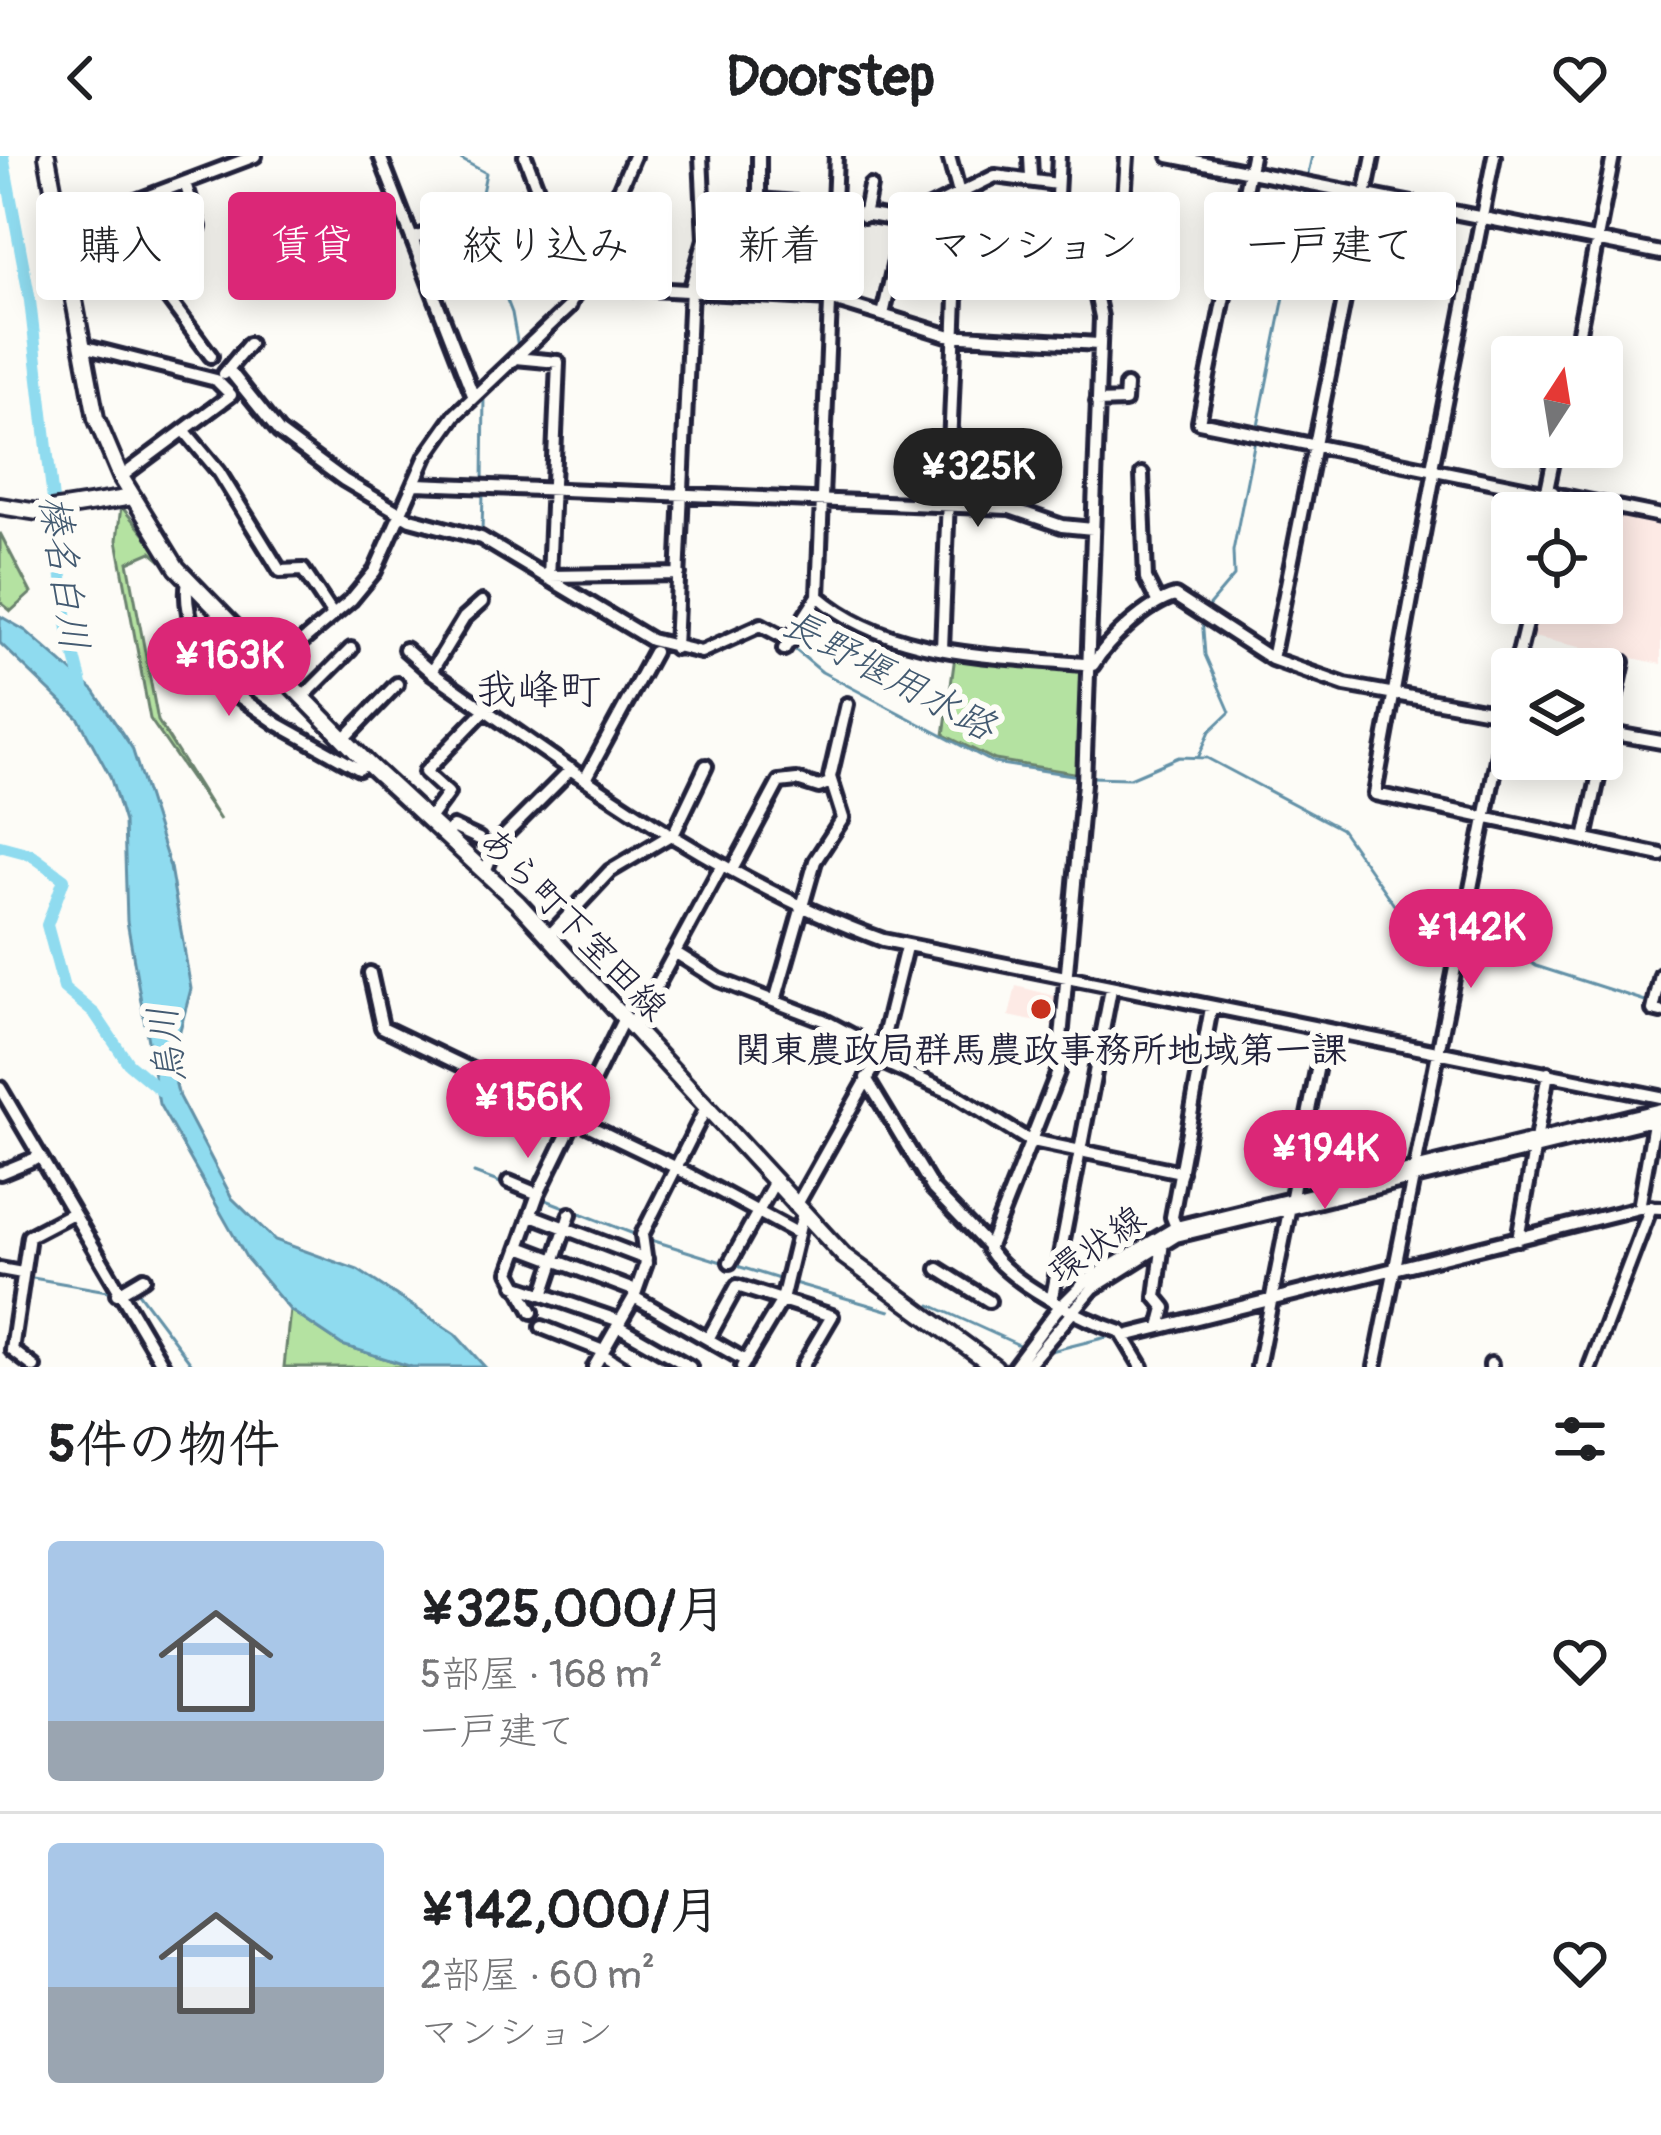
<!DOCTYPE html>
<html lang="ja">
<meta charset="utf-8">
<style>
body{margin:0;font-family:Pangolin,"Klee One",sans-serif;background:#f6f6f6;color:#202124;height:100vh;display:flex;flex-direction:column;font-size:45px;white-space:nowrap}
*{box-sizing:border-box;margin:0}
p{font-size:39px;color:#757577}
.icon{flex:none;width:66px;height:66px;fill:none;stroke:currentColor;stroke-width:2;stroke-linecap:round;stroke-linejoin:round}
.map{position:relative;height:1211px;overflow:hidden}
.drawer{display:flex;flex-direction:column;background:#fff;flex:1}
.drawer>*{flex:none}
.top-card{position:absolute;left:36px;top:36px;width:1590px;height:108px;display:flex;gap:24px}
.needle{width:78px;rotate:12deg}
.fabs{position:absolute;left:1491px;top:180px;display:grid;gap:24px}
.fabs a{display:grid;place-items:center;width:132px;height:132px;border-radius:12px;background:#fff;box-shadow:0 6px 30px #0003;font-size:60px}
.price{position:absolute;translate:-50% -102px;padding:0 27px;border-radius:42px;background:#db2777;color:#fff;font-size:39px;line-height:78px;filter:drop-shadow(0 3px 6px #0008)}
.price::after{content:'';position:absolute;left:50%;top:72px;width:36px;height:27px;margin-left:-18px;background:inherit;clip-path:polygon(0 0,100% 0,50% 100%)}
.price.on{background:#222;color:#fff}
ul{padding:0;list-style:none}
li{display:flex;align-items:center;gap:36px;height:300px;padding:0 48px}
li+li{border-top:3px solid #e0e0e0}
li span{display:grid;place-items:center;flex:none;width:336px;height:240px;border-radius:12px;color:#555}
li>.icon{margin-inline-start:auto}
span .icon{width:144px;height:144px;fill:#fffc;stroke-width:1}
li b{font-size:51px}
h2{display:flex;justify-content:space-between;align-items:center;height:144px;padding:0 48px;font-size:51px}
.pill{padding:0 42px;border-radius:12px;background:#fff;box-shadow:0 6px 30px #0003;font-size:42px;line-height:108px}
.pill.on{background:#db2777;color:#fff}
header{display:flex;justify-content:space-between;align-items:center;height:156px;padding:0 48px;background:#fff;font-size:54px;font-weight:700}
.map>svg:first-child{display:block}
.built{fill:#fdeae5}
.green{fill:#b4e2a1;stroke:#6b826e;stroke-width:3}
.water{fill:#8fdbef;stroke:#6391a7;stroke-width:3}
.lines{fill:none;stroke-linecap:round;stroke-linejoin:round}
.stream{stroke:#6391a7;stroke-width:3}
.river{stroke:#8fdbef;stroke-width:12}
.minor-casing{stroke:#22223b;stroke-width:20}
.major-casing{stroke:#22223b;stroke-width:22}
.minor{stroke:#fdfcf7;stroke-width:10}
.major{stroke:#fdfcf7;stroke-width:14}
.poi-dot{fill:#c8321e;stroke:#fdfcf7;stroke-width:4.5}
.labels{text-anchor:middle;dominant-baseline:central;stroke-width:12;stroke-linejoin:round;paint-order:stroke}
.street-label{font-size:36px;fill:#22223b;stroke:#fdfcf7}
.poi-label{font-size:36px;font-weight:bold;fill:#22223b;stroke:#fdfcf7}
.water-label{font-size:39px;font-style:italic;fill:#435a71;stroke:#fdfcf7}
.quarter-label{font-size:42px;fill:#22223b;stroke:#fdfcf7}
</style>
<header><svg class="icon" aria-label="back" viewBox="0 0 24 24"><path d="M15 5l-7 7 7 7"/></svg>Doorstep<svg class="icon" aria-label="heart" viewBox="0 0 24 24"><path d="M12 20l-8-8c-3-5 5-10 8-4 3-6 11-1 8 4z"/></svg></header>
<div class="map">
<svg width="1661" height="1211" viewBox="0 0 1661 1211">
<rect width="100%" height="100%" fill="#fdfcf7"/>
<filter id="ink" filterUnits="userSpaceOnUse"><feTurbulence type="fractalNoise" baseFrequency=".00833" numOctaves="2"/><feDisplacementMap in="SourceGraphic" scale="24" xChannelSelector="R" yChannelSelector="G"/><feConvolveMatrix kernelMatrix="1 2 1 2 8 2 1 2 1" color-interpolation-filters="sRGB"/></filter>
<g filter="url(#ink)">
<path class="built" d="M1556 341 1661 364V508L1528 480 1535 447H1602V357H1553Z
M1016 830 1063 842 1060 871 1009 860Z"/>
<path class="green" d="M121 350 178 419 151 396 128 406 158 565 220 664 150 563 117 384Z
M0 377 31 437 11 455 0 446Z
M955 500 1082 509 1080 618 995 604 944 579Z
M290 1154 342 1189 412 1211H284Z"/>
<path class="water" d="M0 460 26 475 94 535 132 592 170 711 191 833 171 908 179 941 232 1042 275 1084 358 1114 455 1178 485 1211H412L342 1189 290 1154 247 1103 159 948 127 765 124 666 110 620 79 563 0 487Z"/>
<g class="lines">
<path class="stream" d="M455 0 486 17 478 56
M1307 22 1312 0
M476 65 512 157 518 191
M228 222 275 279
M478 228 511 198
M1257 275 1306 31
M483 328 484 236
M366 343 393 360
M404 366 443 377
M482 376 483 337
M485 391 534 420
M1206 453 1234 420 1233 395 1255 284
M619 471 641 484
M792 491 822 516 994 607 1079 620
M655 492 699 502 736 486
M1199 600 1210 575 1230 556 1205 499 1202 461
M1089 621 1130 622 1179 601 1207 602 1341 673 1394 749 1459 760
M1468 763 1536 810 1661 850
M474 1017 506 1029
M541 1042 639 1080
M648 1083 725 1107
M734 1109 782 1124
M27 1121 107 1135
M794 1127 890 1155
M118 1128 129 1123
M134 1131 194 1211
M931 1149 1019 1189
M1047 1196 1115 1179"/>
<path class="river" d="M3 0 30 145 68 474 84 536
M0 690 30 698 64 723 47 769 64 832 95 858 128 907 166 939"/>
<g class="minor-casing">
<path id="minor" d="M380 0 473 239
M525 0 570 120 581 123
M1030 0 1031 21
M1059 0 1057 40 1085 87 1101 161 1084 627 1058 916 988 1093C1009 1127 1084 1164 1121 1176L1142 1211
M1169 0 1661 97
M1252 0 1199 266 1661 360
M759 44V0
M125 49 255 0
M834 53 904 65 995 20 1057 28
M58 59 82 43 102 53 211 200
M864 60 870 30
M755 72 759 44 834 50
M412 83 538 36
M139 101 199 71 185 27
M1095 118 1119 116 1127 0
M579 129 830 143 947 179 1098 188
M883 159 904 65
M82 190 216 224 231 239 121 321
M1574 201 1613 0
M515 202 558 206 549 423
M229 214 279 276 344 324 410 363 481 382 651 484 701 496 761 469 791 485
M224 218 249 188
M1097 246 1125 245 1126 230
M184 274 219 316 280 415 303 414 333 459
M1432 312 1494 0
M1435 313 1375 638 1661 699
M1142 318 1146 423 1158 447
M416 328 1010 352 1062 370 1093 373
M1547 334 1556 291
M1549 357 1553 336
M550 420 679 418
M188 425C182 455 200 488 207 518L278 568 359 613 367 607
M818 440C892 504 1001 499 1093 509 1107 485 1148 447 1175 440L1272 503 1345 529 1512 559
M675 492 691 132 705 83 701 0
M405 493 431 516C575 616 717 724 883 784L1660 941
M784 493 818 440 836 0
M942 493 960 41 949 0
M1272 503 1373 0
M271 512 351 444 375 415 426 300 455 259 569 151 634 0
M1515 513 1531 447
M431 516 464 462 482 446
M302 542 351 493
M1605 576 1661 586
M344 583 397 528
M585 623 654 496
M428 664 448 637 425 616 485 554
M444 679 453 671 479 683
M1585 683 1623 506
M732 714 779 626 797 624 819 631 831 626
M485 716 496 688 571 613
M549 780 610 715 674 677 706 610
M676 797 719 824 823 864 880 894
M370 817 382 871 675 1011 797 1077
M1661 819 1653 854 1661 856
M775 845 815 705 843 662 830 621 847 548
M633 874 722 709
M878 904 952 937 1028 984 1181 1016
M866 922 933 1033 988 1090
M0 932 164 1211
M0 1017 39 1001
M509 1026 538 1038
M796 1050 878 904 906 791
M1639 1052 1655 961
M531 1059 646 1103
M1176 1071 1172 1061 1211 852
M1518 1083 1548 917
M520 1091 636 1135
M730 1106 774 1027
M0 1113 22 1117
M938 1113 989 1145
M515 1129 620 1165
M544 1136 570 1058
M117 1138 144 1122
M634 1141 746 1205
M1052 1141 1111 833
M532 1156 510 1116 538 1038 623 864
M618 1170 690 1211
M542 1171 603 1195
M1160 1171 1165 1152 1156 1141 1163 1086
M1125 1180 1643 1051 1661 1052
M708 1183 737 1130 832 1160 802 1211
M602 1198 622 1211
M34 1211 12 1194 29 1080 71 1058
M594 1211 634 1141 646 1107 642 1079 705 954
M742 1211 782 1144 803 1057
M1014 1211 1056 1155 1086 1125 1176 1071 1661 953
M1026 1211 1093 1132 1176 1080 1661 962
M1258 1211 1325 874
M1375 1211 1512 528
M1491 1211V1208
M1590 1211 1651 1051"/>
</g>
<g class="major-casing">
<path id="major" d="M47 0 96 262 121 321 177 412 367 607 518 747 844 1100 995 1211
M0 350 38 356 133 341"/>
</g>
<use href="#minor" class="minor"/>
<use href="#major" class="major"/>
</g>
</g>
<circle class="poi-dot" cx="1041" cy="853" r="12"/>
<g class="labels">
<g class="street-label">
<text transform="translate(573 768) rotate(46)">あら町下室田線</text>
<text transform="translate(1097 1089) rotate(-35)">環状線</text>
</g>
<g class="poi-label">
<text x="1041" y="894">関東農政局群馬農政事務所地域第一課</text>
</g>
<g class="water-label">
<text transform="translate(64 417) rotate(82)">榛名白川</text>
<text transform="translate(889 519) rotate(28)">長野堰用水路</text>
<text transform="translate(167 889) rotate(-97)">烏川</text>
</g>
<g class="quarter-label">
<text x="538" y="535">我峰町</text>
</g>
</g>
</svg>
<div class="fabs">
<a><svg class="needle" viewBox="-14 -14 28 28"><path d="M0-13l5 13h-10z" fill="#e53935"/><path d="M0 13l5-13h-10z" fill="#757577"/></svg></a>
<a><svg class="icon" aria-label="locate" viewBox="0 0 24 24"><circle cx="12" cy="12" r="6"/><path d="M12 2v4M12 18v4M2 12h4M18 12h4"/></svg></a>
<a><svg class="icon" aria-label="layers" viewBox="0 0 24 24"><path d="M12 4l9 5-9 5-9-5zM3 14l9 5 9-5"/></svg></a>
</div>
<b class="price on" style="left:978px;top:374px">¥325K</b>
<b class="price" style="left:229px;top:563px">¥163K</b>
<b class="price" style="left:1471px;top:835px">¥142K</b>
<b class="price" style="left:528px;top:1005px">¥156K</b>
<b class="price" style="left:1325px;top:1056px">¥194K</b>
<div class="top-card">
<a class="pill">購入</a>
<a class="pill on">賃貸</a>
<a class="pill">絞り込み</a>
<a class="pill">新着</a>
<a class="pill">マンション</a>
<a class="pill">一戸建て</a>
</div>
</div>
<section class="drawer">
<h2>5件の物件<svg class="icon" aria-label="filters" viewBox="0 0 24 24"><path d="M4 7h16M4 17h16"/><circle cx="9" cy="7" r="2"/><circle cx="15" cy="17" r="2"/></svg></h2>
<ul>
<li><span style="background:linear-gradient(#a9c7e8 75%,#9aa5b1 0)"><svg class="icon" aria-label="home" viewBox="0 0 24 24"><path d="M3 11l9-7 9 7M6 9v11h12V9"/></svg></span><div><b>¥325,000/月</b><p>5部屋 · 168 m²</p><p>一戸建て</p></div><svg class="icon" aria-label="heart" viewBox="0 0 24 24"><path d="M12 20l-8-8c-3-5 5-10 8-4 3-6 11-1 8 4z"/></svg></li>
<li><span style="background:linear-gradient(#a9c7e8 60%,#9aa5b1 0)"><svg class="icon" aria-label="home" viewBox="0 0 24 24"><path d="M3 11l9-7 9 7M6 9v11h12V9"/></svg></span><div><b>¥142,000/月</b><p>2部屋 · 60 m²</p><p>マンション</p></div><svg class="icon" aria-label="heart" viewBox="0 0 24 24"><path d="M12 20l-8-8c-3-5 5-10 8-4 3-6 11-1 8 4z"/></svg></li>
</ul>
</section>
